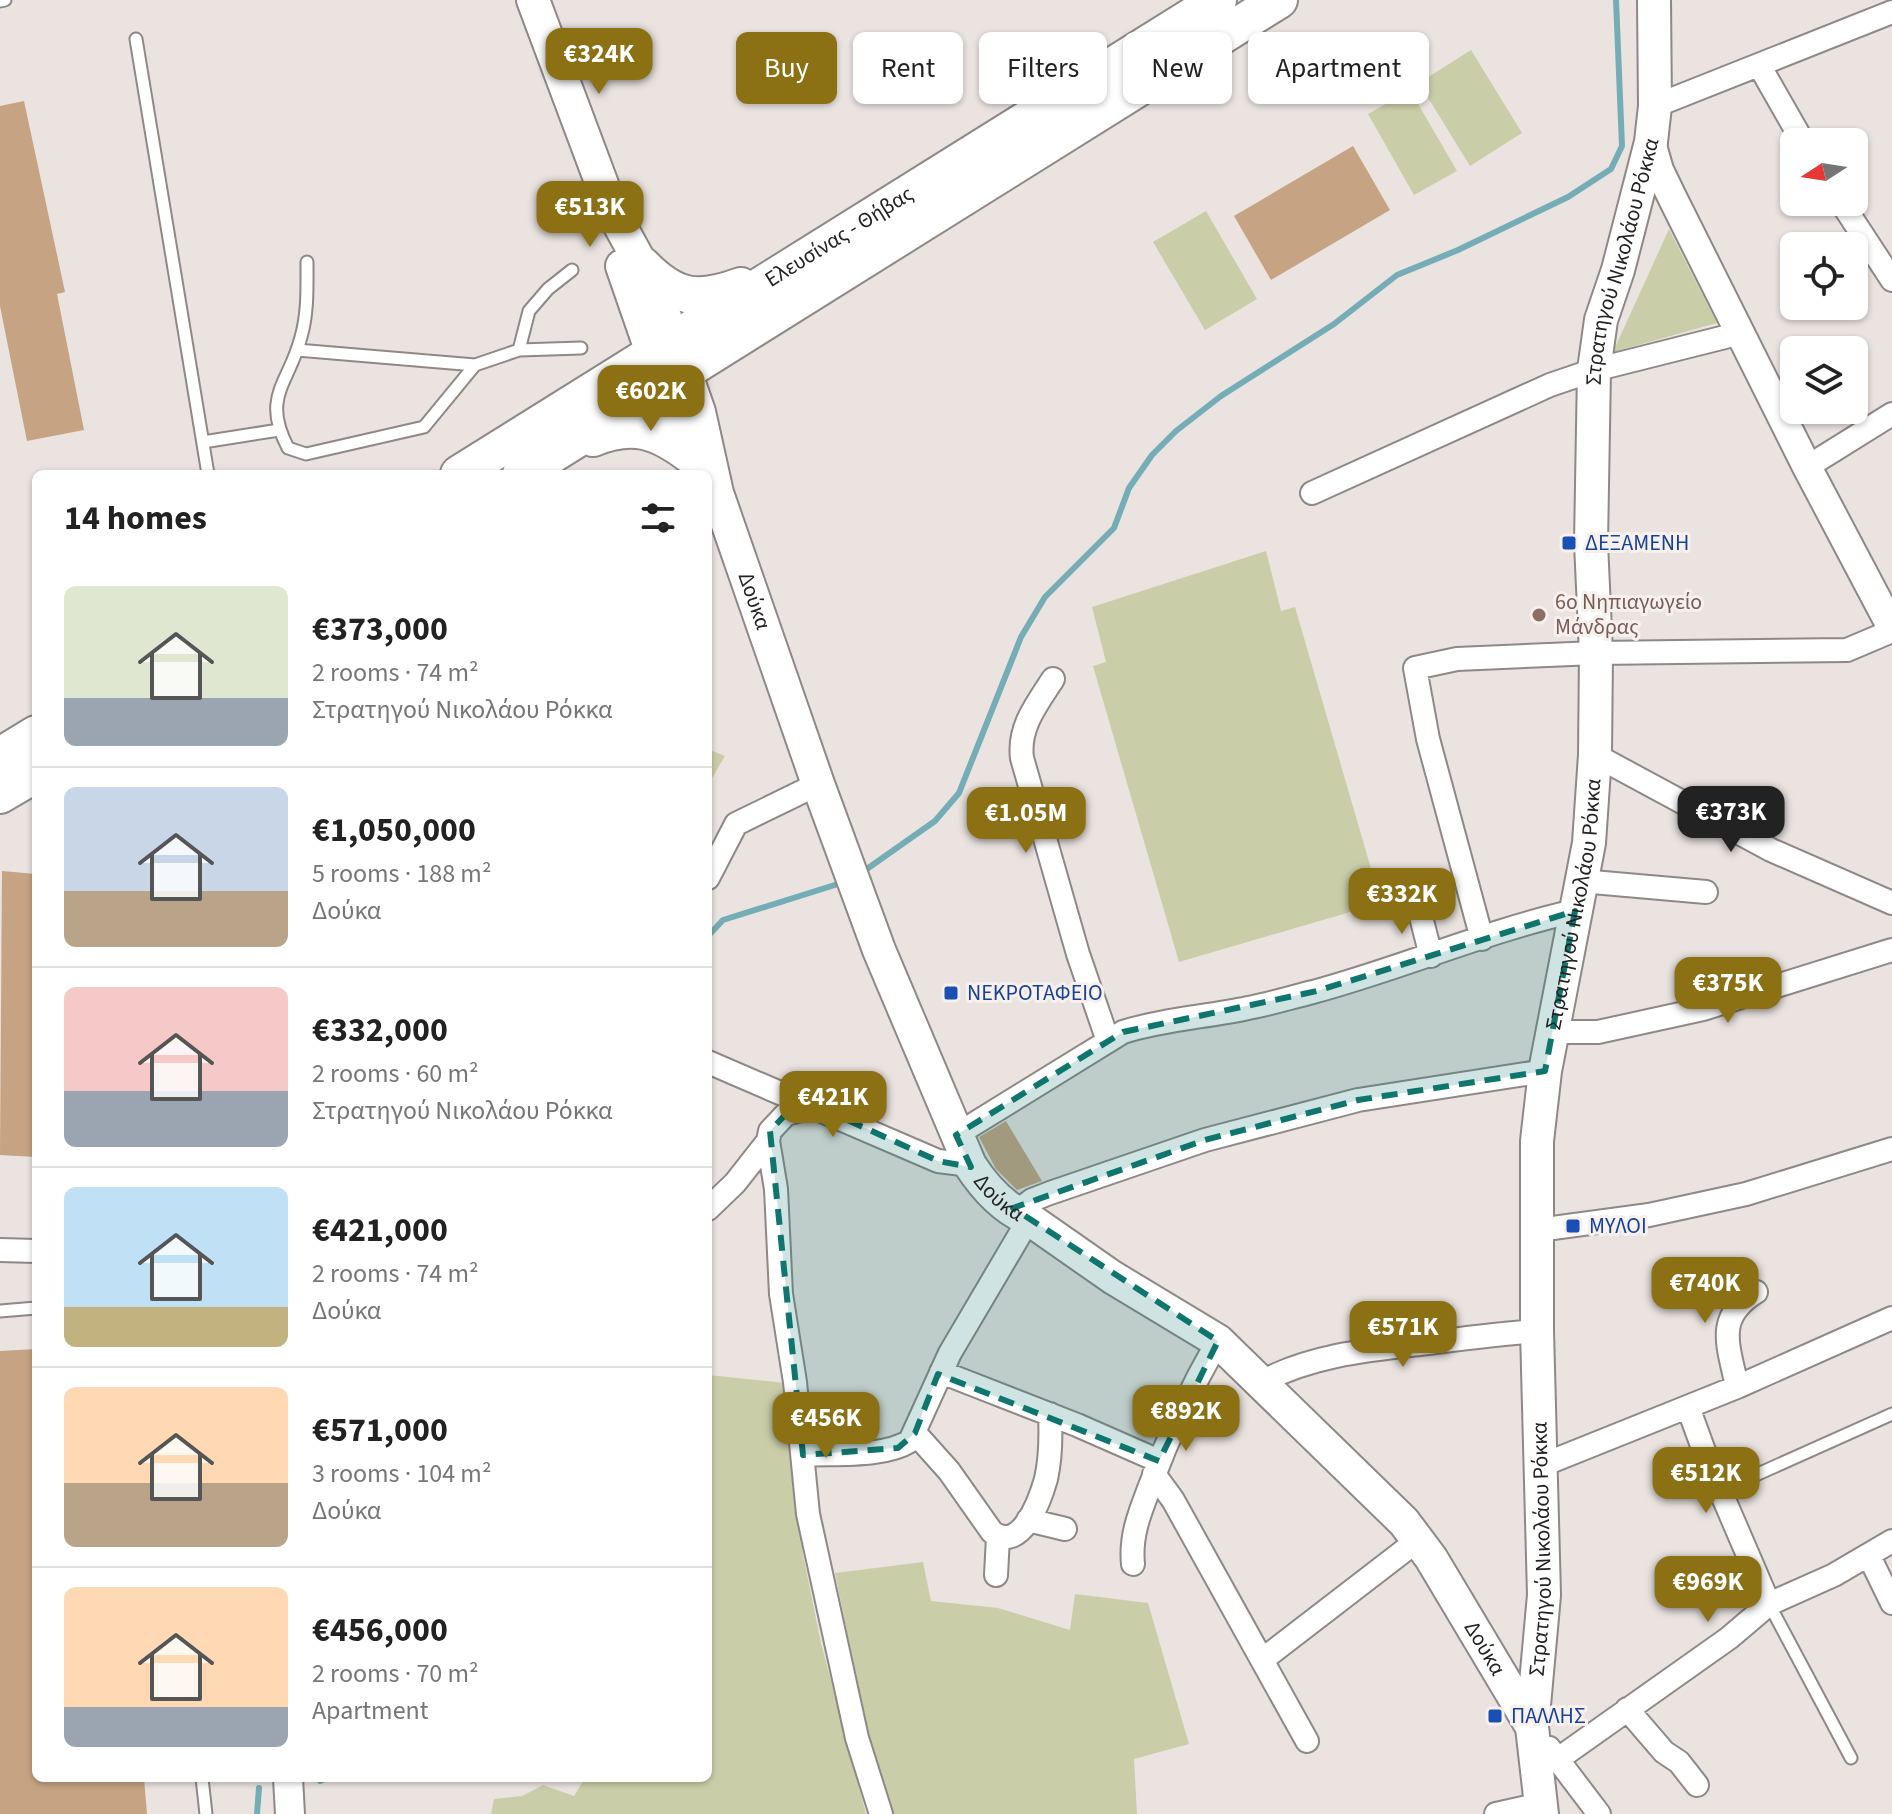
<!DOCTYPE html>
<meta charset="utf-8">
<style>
body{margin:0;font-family:"Source Sans 3",sans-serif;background:#f2f2f2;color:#222;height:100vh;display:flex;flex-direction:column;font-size:30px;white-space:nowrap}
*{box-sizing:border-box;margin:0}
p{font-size:26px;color:#767676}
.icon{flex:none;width:44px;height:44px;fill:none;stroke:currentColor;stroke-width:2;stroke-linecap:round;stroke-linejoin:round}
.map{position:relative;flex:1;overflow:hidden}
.sheet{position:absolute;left:32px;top:470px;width:680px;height:1312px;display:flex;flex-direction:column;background:#fff;border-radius:12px;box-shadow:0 2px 6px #0004}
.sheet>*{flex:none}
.top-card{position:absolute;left:736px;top:32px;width:760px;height:72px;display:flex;gap:16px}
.needle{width:52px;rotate:258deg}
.buttons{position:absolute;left:1780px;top:128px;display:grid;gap:16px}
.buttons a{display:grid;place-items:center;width:88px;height:88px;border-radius:12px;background:#fff;box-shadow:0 2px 6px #0004;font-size:40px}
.price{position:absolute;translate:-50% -68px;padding:0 18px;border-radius:16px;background:#8b7114;color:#fff;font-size:26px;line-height:52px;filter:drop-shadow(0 2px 4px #0008)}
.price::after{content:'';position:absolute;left:50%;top:48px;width:24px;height:18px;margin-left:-12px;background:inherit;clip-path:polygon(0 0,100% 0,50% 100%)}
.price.current{background:#222;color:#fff}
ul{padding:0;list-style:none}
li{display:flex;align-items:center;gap:24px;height:200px;padding:0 32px}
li+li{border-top:2px solid #e0e0e0}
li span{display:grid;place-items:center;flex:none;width:224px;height:160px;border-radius:12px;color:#555}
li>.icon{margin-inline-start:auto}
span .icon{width:96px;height:96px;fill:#fffc;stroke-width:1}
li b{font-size:34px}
h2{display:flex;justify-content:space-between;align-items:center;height:96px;padding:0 32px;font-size:34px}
.tag{padding:0 28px;border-radius:12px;background:#fff;box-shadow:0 2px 6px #0004;font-size:28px;line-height:72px}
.tag.current{background:#8b7114;color:#fff}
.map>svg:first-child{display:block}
.green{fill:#cacea8}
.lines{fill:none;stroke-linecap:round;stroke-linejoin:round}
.stream{stroke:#75adb6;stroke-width:6}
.building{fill:#c6a383}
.service-casing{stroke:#8e8886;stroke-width:15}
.minor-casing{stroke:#8e8886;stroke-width:26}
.tertiary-casing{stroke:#8e8886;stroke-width:32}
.secondary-casing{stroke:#8e8886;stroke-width:36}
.primary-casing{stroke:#8e8886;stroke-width:40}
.service{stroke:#fff;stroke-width:11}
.minor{stroke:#fff;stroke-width:22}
.tertiary{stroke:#fff;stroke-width:28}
.secondary{stroke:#fff;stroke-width:32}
.primary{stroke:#fff;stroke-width:36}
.marked{fill:#0f766e;fill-opacity:0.2;stroke:#0f766e;stroke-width:6;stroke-dasharray:16 10;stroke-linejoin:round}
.transit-dot{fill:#1a4fb4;stroke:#f7f0ed;stroke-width:3}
.education-dot{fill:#8d6e63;stroke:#f7f0ed;stroke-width:3}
.labels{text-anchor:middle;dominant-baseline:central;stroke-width:6;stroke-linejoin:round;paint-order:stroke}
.street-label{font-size:22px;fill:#252322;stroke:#f7f0ed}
.transit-label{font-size:22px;fill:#164399;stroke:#f7f0ed;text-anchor:start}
.education-label{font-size:22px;fill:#785e54;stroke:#f7f0ed;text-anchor:start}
</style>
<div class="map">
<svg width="1892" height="1814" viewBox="0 0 1892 1814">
<rect width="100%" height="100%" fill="#eae3e0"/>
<path class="green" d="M1471 50 1522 133 1470 166 1419 83Z
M1410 90 1457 171 1414 195 1368 114Z
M1206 211 1257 299 1205 330 1153 242Z
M1669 229 1717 323 1613 352Z
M1266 551 1281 611 1295 607 1381 903 1179 962 1093 666 1106 662 1092 607Z
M708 749 725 756 708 785Z
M708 1375 786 1383 803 1555 821 1643 866 1814H491L494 1799 522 1796 543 1785 574 1796 585 1778H708Z
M923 1562 931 1601 998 1608 1070 1630 1075 1594 1148 1603 1189 1744 1134 1759 1137 1814H893L867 1731 835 1573Z"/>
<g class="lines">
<path class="stream" d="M864 871 935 821 959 793 1021 637 1045 597 1114 528 1129 488 1152 455 1176 431 1221 396 1334 324 1397 275 1458 250 1568 197 1611 169 1622 146 1616 0
M708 936 723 920 838 884
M320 1781 326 1778
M257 1814 259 1788"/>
</g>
<path class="building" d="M24 101 65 292 57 294 84 430 27 441 0 306V106Z
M1353 146 1390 210 1271 280 1234 216Z
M2 871 36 874V1157L0 1155Z
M1006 1121 1042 1181 1017 1190 996 1169 979 1137Z
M36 1349V1778H144L147 1814H0V1351Z"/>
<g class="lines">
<g class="service-casing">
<path id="service" d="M0 1 5 0
M136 39 208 474
M307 262C307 287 308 313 301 337 289 384 261 396 288 448L306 454 424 427 475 365 519 350 581 348
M297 350 475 365
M519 350 529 311 548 289 572 270
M203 442 279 430
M0 1311 36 1308
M1720 1491 1892 1414
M1769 1604 1851 1758
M202 1778 206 1814"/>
</g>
<g class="minor-casing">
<path id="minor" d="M1759 65 1803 142
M1655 106 1892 12
M1841 202 1892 280
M1807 467 1892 414
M1312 493 1550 385 1594 370 1741 333
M1053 679C1037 704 1018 727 1022 758L1078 954 1108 1041
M1595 755 1771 850 1892 903
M708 878 736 824 818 784
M1581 881 1706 892
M1418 905 1431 956
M1482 939 1428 739 1415 668 1457 659 1596 653 1847 650 1892 631
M1553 1032H1598L1703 1009 1892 950
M708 1062 938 1161 970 1165
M823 1109H805L786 1114 770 1131 768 1141 776 1189 781 1294 795 1382 808 1514 857 1738 881 1814
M956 1135 1123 1032C1164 1019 1207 1017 1248 1008 1270 1004 1292 997 1313 992 1402 968 1486 931 1575 911
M708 1209 735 1183 768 1141
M1015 1213 1032 1200 1050 1193 1205 1140 1358 1100 1545 1071
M1538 1230 1649 1215 1746 1194 1892 1149
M0 1250 36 1251
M941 1372 1077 1425 1159 1461
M1260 1383C1308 1356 1366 1350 1420 1344 1459 1339 1498 1334 1537 1331
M1737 1387C1729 1346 1714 1318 1756 1292
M1688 1407 1708 1462 1769 1604
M915 1433 949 1471 992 1532C1021 1554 1040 1500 1046 1479 1051 1457 1051 1436 1050 1414
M803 1455C834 1453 883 1458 910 1441L950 1353 1029 1219
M1540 1466 1737 1387 1892 1318
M1154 1474 1173 1500 1307 1741
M1028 1520 1065 1529
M1869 1556 1892 1603
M1133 1564C1130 1536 1140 1512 1150 1486 1169 1435 1191 1388 1218 1341
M996 1575 998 1537
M1262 1660 1418 1540
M1627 1709 1664 1752 1679 1762 1697 1785
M1549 1748 1599 1814
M1558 1759 1729 1638 1769 1604 1834 1575 1892 1541
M1496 1814 1541 1804"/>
</g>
<g class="tertiary-casing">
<path id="tertiary" d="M1651 142 1659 170 1672 197 1807 467 1892 628
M288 1778 290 1814"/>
</g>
<g class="secondary-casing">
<g id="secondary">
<path id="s1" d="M533 0 612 211 652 284 674 340 699 412 717 493 818 784 879 950 970 1165C985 1188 1004 1209 1029 1219L1112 1277 1218 1341 1404 1522 1431 1558 1532 1727"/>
<path d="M622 266 672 410 685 442 698 465"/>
<path id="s2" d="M1542 1814 1532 1727 1544 1595 1537 1331V1141L1545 1071 1589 843 1595 755 1596 653 1591 543 1594 370 1601 320 1618 270 1651 142 1655 106 1654 0"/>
</g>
</g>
<g class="primary-casing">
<g id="primary">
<path d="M642 265C675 299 697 302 741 286"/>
<path d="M593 438C634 421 659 431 693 457"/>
<path id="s3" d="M459 474 1218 0"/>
<path d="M521 474 1279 0"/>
<path d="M0 756 36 734"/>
<path d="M0 795 36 774"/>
</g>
</g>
<use href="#service" class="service"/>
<use href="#minor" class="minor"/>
<use href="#tertiary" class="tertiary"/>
<use href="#secondary" class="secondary"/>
<use href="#primary" class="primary"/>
</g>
<path class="marked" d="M1575 911 1545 1071 1358 1100 1205 1140 1013 1208 1218 1341 1159 1461 938 1374 915 1433 898 1448 803 1455 770 1131 786 1114 823 1109 938 1161 971 1167 956 1135 1123 1032 1317 991Z"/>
<g class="transit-dot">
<rect x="1561" y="535" width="16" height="16" rx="4"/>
<rect x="943" y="985" width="16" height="16" rx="4"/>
<rect x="1565" y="1218" width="16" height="16" rx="4"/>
<rect x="1487" y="1708" width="16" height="16" rx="4"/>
</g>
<circle class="education-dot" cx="1539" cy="615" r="8"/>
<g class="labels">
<g class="street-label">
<text stroke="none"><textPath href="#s3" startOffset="448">Ελευσίνας - Θήβας</textPath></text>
<text stroke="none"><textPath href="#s2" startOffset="1562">Στρατηγού Νικολάου Ρόκκα</textPath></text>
<text stroke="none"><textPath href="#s1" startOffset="642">Δούκα</textPath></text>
<text stroke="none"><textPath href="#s2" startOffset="914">Στρατηγού Νικολάου Ρόκκα</textPath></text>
<text stroke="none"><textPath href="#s1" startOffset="1290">Δούκα</textPath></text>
<text stroke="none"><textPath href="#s2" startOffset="266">Στρατηγού Νικολάου Ρόκκα</textPath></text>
<text stroke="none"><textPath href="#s1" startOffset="1962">Δούκα</textPath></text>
</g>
<g class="transit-label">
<text x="1585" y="543">ΔΕΞΑΜΕΝΗ</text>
<text x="967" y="993">ΝΕΚΡΟΤΑΦΕΙΟ</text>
<text x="1589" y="1226">ΜΥΛΟΙ</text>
<text x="1511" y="1716">ΠΑΛΛΗΣ</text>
</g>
<g class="education-label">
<text x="1555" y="602">6ο Νηπιαγωγείο<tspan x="1555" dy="25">Μάνδρας</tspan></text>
</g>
</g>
</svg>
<div class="buttons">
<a><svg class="needle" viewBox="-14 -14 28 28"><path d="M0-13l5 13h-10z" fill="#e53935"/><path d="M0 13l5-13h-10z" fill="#767676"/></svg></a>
<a><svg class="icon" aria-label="locate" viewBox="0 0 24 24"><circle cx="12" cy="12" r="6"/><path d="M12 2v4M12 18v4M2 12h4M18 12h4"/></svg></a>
<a><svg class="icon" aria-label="layers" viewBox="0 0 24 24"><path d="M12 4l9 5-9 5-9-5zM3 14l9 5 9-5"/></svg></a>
</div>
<b class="price" style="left:599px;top:96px">€324K</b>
<b class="price" style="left:590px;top:249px">€513K</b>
<b class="price" style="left:651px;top:433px">€602K</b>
<b class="price current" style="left:1731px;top:854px">€373K</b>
<b class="price" style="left:1026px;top:855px">€1.05M</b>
<b class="price" style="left:1402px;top:936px">€332K</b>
<b class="price" style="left:1728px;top:1025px">€375K</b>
<b class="price" style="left:833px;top:1139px">€421K</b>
<b class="price" style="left:1705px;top:1325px">€740K</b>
<b class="price" style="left:1403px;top:1369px">€571K</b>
<b class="price" style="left:1186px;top:1453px">€892K</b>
<b class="price" style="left:826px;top:1460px">€456K</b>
<b class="price" style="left:1706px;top:1515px">€512K</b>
<b class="price" style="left:1708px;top:1624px">€969K</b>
<div class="top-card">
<a class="tag current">Buy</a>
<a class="tag">Rent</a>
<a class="tag">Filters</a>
<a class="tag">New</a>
<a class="tag">Apartment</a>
</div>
<section class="sheet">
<h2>14 homes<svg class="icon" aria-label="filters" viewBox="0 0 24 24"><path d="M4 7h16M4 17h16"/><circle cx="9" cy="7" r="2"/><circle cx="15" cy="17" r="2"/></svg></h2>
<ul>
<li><span style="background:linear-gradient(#dfe7d0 70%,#9aa5b1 0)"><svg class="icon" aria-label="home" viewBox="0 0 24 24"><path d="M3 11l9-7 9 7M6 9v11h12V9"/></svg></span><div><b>€373,000</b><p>2 rooms · 74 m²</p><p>Στρατηγού Νικολάου Ρόκκα</p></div></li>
<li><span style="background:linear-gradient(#c9d6e8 65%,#b9a48a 0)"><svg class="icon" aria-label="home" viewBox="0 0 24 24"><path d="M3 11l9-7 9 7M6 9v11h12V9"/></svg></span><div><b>€1,050,000</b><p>5 rooms · 188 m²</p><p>Δούκα</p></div></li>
<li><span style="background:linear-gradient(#f6c9c9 65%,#9aa5b1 0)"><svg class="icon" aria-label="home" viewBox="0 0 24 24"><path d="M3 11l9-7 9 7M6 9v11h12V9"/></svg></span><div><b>€332,000</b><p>2 rooms · 60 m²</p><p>Στρατηγού Νικολάου Ρόκκα</p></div></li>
<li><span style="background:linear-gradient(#bfe0f5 75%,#c2b280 0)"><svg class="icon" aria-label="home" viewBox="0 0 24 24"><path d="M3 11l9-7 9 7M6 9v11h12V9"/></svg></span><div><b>€421,000</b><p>2 rooms · 74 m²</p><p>Δούκα</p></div></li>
<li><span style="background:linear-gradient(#ffd9b3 60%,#b9a48a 0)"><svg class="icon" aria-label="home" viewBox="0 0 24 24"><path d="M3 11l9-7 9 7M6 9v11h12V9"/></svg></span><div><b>€571,000</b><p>3 rooms · 104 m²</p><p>Δούκα</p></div></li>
<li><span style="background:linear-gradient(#ffd9b3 75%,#9aa5b1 0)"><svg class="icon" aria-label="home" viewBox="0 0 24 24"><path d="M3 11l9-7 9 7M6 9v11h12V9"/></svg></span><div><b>€456,000</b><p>2 rooms · 70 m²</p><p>Apartment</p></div></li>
</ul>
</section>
</div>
